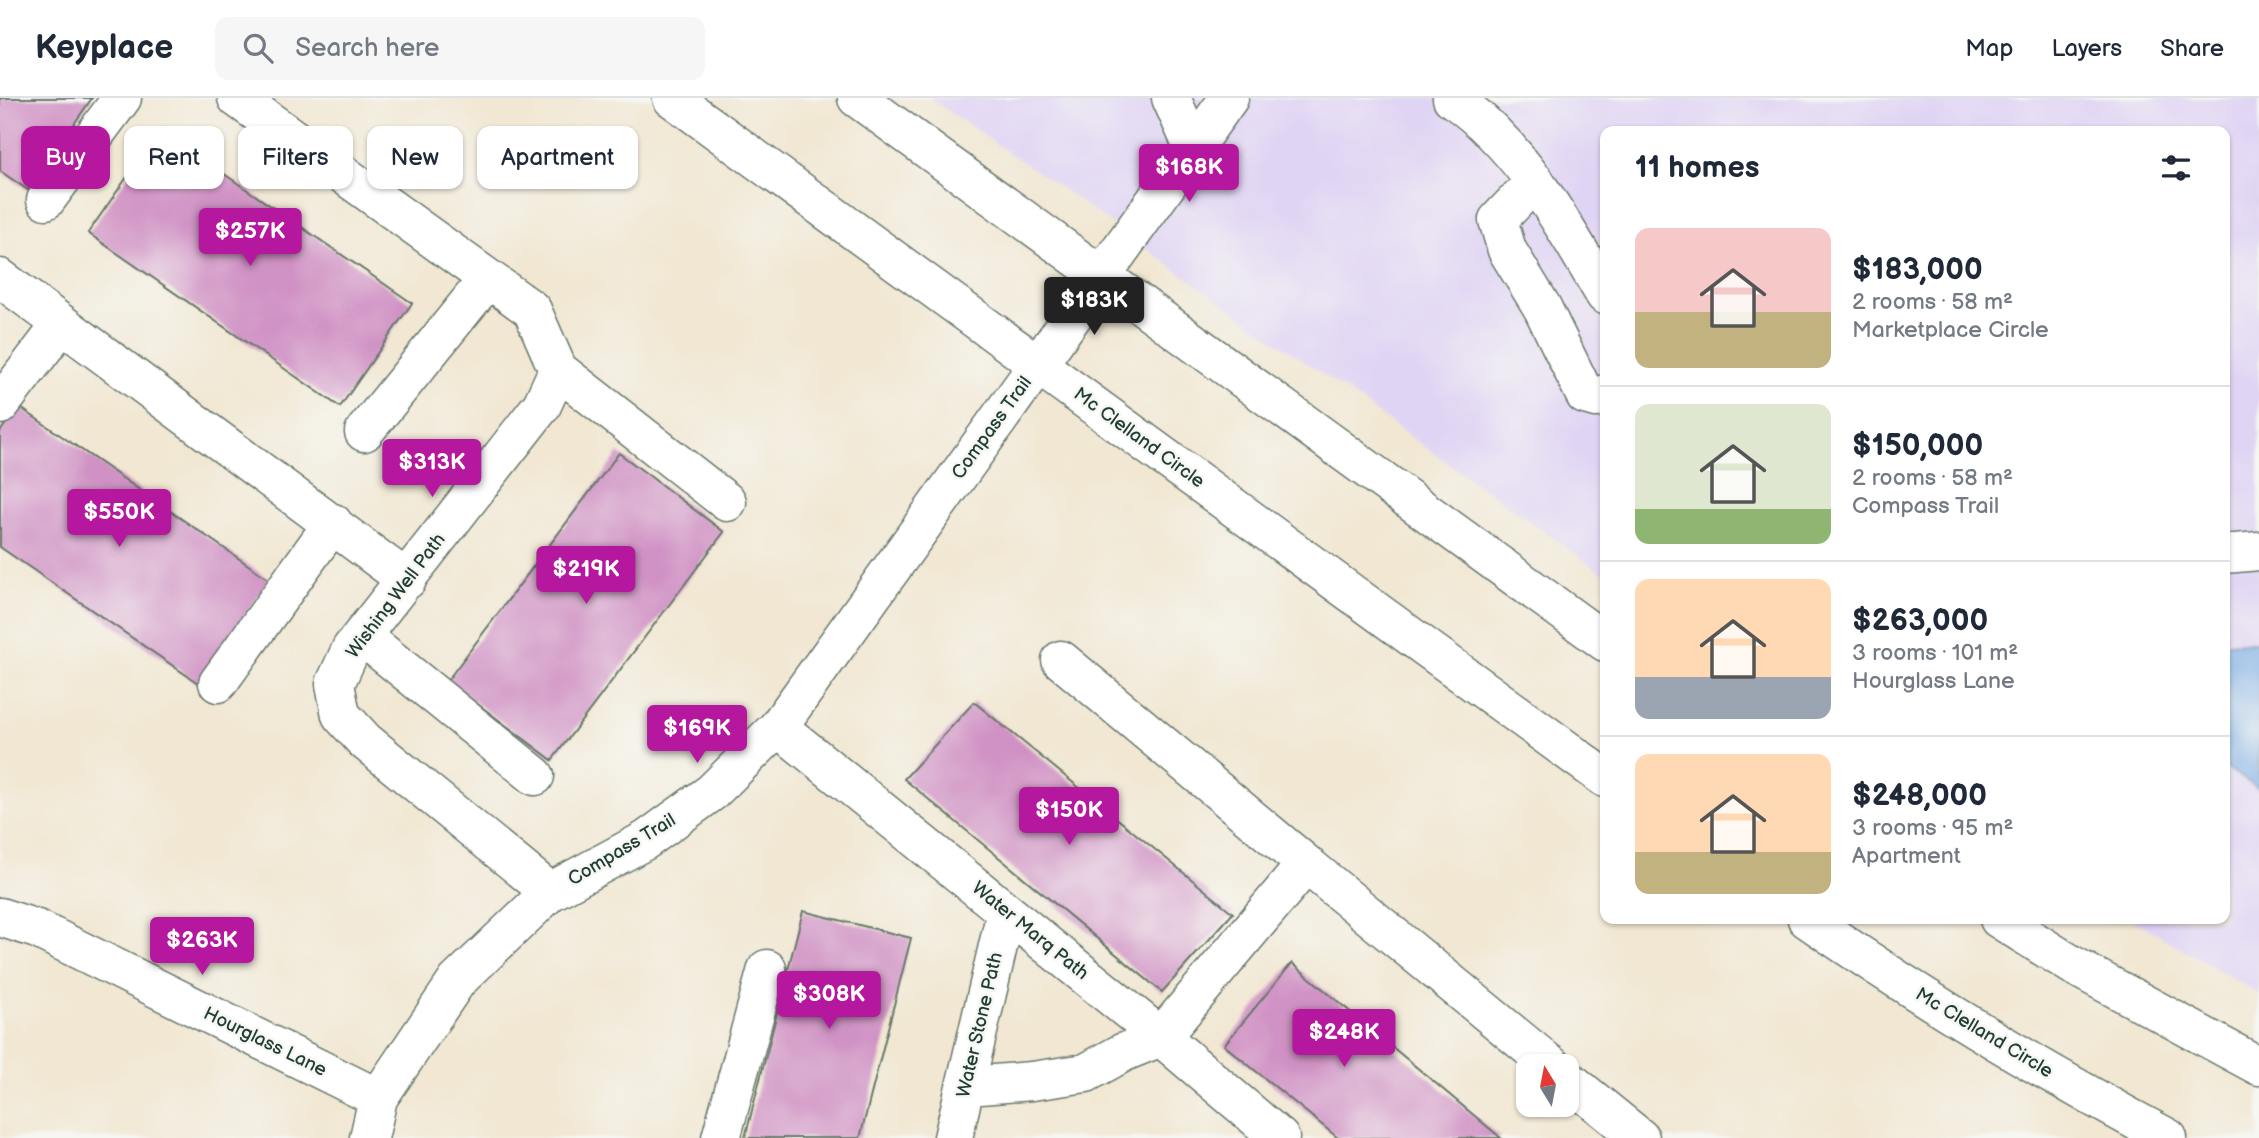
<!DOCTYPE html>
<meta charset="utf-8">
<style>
body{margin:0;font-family:"Balsamiq Sans",sans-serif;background:#f6f6f7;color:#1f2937;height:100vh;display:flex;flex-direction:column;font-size:26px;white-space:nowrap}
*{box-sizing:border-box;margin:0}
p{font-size:23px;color:#747a83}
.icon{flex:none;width:38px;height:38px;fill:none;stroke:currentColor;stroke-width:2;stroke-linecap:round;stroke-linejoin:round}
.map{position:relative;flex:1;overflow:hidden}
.side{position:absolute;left:1600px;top:28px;width:630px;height:798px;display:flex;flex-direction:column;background:#fff;border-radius:14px;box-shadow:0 2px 5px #0004}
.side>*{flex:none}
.hud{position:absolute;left:21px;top:28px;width:665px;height:63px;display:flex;gap:14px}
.needle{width:46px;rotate:350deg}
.tools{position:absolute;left:1516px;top:956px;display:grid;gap:14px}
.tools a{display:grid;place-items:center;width:63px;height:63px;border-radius:14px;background:#fff;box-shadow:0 2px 5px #0004;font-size:35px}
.price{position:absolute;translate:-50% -60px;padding:0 16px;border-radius:7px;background:#b5179e;color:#fff;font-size:23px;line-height:46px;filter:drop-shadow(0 2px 4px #0008)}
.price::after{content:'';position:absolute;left:50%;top:42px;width:21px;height:16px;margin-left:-10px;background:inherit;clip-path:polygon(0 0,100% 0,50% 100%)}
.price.active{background:#222;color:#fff}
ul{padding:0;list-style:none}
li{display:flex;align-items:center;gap:21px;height:175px;padding:0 35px}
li+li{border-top:2px solid #e0e1e3}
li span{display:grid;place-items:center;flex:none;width:196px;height:140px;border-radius:14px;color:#555}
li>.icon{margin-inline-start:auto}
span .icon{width:84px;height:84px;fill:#fffc;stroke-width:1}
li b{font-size:30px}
h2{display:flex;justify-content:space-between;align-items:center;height:84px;padding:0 35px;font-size:30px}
.pill{padding:0 24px;border-radius:14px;background:#fff;box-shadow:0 2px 5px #0004;font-size:24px;line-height:63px}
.pill.active{background:#b5179e;color:#fff}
header{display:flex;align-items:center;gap:42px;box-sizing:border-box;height:98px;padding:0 35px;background:#fff;border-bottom:2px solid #e0e1e3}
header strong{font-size:33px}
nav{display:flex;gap:38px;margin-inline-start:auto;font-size:24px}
.search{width:490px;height:63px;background:#f6f6f7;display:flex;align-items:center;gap:18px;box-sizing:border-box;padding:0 24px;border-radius:14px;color:#747a83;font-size:26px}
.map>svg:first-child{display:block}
.built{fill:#e0d4f4}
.water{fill:#7aabe5;stroke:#4c748c;stroke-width:2}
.building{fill:#d092c4}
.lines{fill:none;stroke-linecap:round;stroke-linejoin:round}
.minor-casing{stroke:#68786b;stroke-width:41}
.highway-casing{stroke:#68786b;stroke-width:41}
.minor{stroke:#fff;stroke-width:38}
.highway{stroke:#fff;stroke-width:38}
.labels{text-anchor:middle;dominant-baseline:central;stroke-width:5;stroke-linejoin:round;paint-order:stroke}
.street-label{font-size:19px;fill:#1f3d34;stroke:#f6f6f2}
</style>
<header>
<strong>Keyplace</strong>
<div class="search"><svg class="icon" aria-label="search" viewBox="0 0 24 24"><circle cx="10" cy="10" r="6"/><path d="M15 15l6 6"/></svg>Search here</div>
<nav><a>Map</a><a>Layers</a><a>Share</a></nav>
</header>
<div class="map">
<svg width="2259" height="1040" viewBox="0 0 2259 1040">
<rect width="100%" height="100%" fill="#f6f6f2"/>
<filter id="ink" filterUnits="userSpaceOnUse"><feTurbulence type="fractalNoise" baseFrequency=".0143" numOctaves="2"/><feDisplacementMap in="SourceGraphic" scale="14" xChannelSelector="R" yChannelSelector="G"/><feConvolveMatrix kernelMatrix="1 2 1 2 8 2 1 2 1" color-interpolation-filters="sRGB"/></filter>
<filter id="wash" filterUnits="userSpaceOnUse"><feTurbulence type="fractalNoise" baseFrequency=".00686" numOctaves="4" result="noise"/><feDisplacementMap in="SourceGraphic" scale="28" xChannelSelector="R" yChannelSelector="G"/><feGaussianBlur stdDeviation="1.57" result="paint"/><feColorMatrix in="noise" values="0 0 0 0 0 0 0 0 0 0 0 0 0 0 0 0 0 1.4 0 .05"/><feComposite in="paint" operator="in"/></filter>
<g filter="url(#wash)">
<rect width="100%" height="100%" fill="#f1e7d2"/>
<path class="built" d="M929 0H2259V896L2131 821H2224V33H1605V477L1068 95Z"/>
<path class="water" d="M2259 544V691L2224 668V545Z"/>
<g id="blocks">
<path class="building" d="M0 0H92L28 92 0 73Z
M160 32 412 205 340 309 88 135Z
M18 308 270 482 198 585 0 449V334Z
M619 355 724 434 552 662 447 583Z
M974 604 1233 815 1162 894 904 681Z
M803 813 911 840 860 1040H745Z
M1292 865 1501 1040H1338L1224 947Z"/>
</g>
</g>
<g filter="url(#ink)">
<use href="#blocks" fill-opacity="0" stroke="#68786b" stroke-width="2"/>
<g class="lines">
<g class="minor-casing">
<path id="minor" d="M237 0 532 212 558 272 542 307 351 551 335 586 341 617 365 643 550 794
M1171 0 1193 49
M1452 0C1523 49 1562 125 1605 197
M1535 83 1498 122 1507 152 1542 209 1585 297 1597 300 1605 296
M46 102 122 0
M0 180 407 482
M558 272 727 404
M0 307 61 227
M364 334 488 181
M2224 456 2259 453
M362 538 535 678
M1061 562 1306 766
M218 585 333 425
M778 629 1161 939 1280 1040
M0 819 37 831 378 1000
M1566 980 1640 1040
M967 988 1032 983 1086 975 1124 954 1161 939 1306 766 1552 968
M369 1040 378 1000 457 883 550 794 646 742 712 694 778 629 1229 0
M721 1040 767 871
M953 1040 1006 814"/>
</g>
<g class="highway-casing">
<path id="highway" d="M672 0 1605 680
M857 0 1605 544
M1807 821C1924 902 2042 973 2168 1040
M1999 821 2074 868 2259 968"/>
</g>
<use href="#minor" class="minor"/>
<use href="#highway" class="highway"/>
</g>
</g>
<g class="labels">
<g class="street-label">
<text transform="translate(992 330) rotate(-54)">Compass Trail</text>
<text transform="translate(1139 340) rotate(36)">Mc Clelland Circle</text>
<text transform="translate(396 498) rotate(-53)">Wishing Well Path</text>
<text transform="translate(622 752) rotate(-31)">Compass Trail</text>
<text transform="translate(1030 833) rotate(39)">Water Marq Path</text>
<text transform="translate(980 927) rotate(-77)">Water Stone Path</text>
<text transform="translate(1984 935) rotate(31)">Mc Clelland Circle</text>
<text transform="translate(265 944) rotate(26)">Hourglass Lane</text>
</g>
</g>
</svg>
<div class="tools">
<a><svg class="needle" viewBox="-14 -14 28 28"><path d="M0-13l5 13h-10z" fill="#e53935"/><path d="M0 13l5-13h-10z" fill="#747a83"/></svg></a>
</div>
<b class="price" style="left:1189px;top:106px">$168K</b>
<b class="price" style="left:250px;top:170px">$257K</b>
<b class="price active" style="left:1094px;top:239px">$183K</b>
<b class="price" style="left:432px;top:401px">$313K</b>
<b class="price" style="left:119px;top:451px">$550K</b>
<b class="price" style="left:586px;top:508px">$219K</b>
<b class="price" style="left:697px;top:667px">$169K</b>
<b class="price" style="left:1069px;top:749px">$150K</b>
<b class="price" style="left:202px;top:879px">$263K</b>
<b class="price" style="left:829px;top:933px">$308K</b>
<b class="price" style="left:1344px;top:971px">$248K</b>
<div class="hud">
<a class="pill active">Buy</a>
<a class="pill">Rent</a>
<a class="pill">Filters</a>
<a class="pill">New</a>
<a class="pill">Apartment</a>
</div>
<section class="side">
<h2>11 homes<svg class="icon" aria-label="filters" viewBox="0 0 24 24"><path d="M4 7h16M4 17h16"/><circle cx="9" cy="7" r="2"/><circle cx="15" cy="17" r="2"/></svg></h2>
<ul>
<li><span style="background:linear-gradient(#f6c9c9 60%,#c2b280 0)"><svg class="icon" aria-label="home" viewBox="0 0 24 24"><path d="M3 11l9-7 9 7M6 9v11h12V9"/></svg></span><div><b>$183,000</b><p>2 rooms · 58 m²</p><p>Marketplace Circle</p></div></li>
<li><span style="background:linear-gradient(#dfe7d0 75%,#8fb573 0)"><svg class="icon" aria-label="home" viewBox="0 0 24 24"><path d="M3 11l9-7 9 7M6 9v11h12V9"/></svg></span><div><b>$150,000</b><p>2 rooms · 58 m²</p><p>Compass Trail</p></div></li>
<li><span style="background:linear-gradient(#ffd9b3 70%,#9aa5b1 0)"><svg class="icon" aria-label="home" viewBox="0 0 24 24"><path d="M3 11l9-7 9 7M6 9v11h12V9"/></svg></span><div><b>$263,000</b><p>3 rooms · 101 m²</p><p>Hourglass Lane</p></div></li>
<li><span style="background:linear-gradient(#ffd9b3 70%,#c2b280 0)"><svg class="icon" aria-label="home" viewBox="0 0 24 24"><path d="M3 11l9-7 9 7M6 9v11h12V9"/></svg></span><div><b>$248,000</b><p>3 rooms · 95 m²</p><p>Apartment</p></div></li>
</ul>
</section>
</div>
